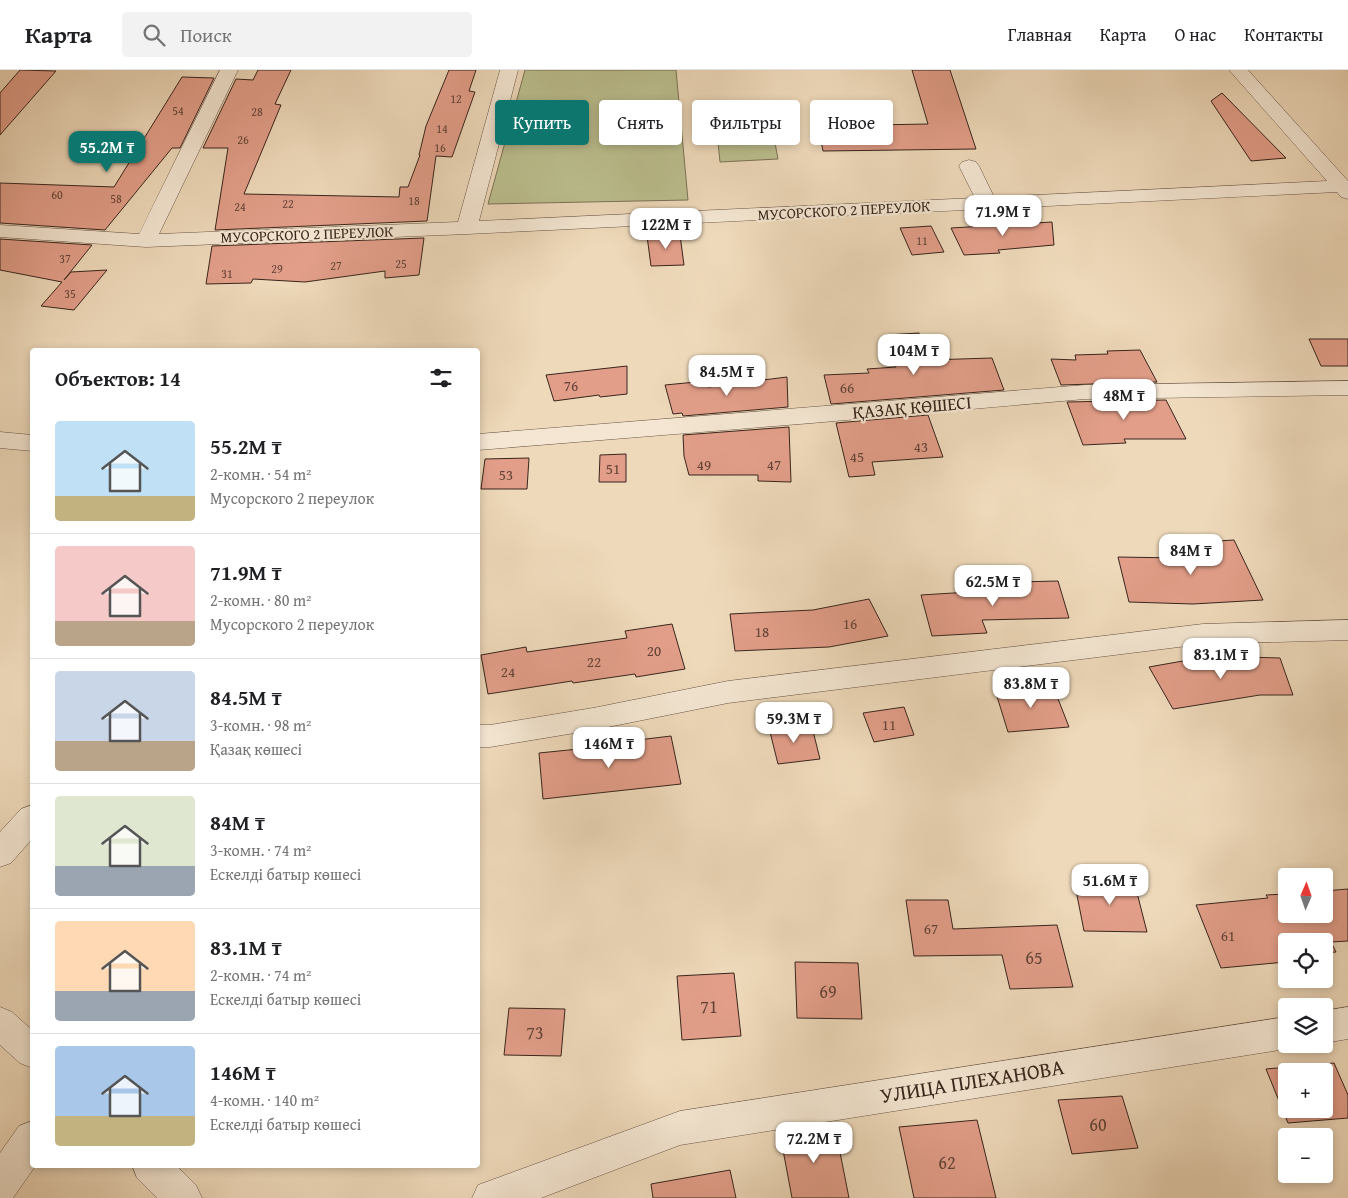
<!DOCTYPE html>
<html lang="ru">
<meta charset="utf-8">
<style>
body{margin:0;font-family:"Gentium Book Plus",serif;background:#f2f2f2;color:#202124;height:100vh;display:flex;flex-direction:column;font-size:19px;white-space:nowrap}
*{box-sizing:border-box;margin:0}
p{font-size:16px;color:#757577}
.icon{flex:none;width:28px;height:28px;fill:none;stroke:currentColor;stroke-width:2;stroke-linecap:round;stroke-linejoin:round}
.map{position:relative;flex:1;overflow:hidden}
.side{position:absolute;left:30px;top:278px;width:450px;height:820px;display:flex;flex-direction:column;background:#fff;border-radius:5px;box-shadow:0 2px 8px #0003}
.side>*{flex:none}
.top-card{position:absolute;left:495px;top:30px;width:475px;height:45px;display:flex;gap:10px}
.needle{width:32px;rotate:2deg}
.buttons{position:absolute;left:1278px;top:798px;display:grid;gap:10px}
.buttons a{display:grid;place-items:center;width:55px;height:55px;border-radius:5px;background:#fff;box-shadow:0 2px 8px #0003;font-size:25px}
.price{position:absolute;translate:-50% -42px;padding:0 11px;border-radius:10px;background:#fff;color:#222;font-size:16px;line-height:32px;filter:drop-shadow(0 1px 2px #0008)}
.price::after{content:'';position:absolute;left:50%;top:30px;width:15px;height:11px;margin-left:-8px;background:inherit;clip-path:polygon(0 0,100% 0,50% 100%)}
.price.active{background:#0f766e;color:#fff}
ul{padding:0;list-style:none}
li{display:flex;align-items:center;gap:15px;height:125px;padding:0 25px}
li+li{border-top:1px solid #e0e0e0}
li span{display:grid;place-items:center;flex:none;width:140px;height:100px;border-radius:5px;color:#555}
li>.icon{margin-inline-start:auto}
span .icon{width:60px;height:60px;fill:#fffc;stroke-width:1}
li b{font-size:21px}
h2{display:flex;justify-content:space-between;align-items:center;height:60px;padding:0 25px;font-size:21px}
.tag{padding:0 18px;border-radius:5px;background:#fff;box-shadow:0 2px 8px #0003;font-size:18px;line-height:45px}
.tag.active{background:#0f766e;color:#fff}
header{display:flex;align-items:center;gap:30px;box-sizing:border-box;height:70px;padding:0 25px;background:#fff;border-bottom:1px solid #e0e0e0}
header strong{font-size:24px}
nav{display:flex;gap:28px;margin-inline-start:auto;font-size:18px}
.search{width:350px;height:45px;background:#f2f2f2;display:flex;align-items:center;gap:12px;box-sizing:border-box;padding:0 18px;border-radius:5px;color:#757577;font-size:19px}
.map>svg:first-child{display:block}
.green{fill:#bbbe8e;stroke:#7a7255}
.building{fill:#e29e89;stroke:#39251c;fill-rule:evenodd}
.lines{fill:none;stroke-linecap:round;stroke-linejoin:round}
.minor-casing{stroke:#665244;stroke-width:1}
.minor{fill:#f4e6d2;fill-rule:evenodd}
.labels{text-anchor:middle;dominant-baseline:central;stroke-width:4.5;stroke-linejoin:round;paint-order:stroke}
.far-number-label{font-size:12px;fill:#634337}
.far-street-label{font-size:15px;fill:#39251c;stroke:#f4e6d2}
.number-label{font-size:15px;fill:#634337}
.street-label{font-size:18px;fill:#39251c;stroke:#f4e6d2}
.near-number-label{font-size:18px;fill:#634337}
.near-street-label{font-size:21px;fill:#39251c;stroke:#f4e6d2}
</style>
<header>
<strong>Карта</strong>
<div class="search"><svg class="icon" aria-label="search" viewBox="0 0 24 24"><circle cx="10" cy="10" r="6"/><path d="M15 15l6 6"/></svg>Поиск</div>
<nav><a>Главная</a><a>Карта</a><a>О нас</a><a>Контакты</a></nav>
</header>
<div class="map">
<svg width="1348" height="1128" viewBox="0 0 1348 1128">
<rect width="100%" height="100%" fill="#eed9ba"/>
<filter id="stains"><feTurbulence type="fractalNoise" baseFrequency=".004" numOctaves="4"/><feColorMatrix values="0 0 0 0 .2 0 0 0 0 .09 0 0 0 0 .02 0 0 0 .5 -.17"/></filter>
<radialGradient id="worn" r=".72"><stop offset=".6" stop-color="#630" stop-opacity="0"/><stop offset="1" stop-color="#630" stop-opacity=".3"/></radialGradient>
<path class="green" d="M525 0H676L688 130 488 134Z
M769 40 778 89 720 92 715 42Z"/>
<path class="building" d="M20 0 56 1 0 65V23Z
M258 0H291L275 34 281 35 244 124 399 127 400 117H408L420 85H419L426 56 449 0H476L469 21 475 22 452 87 436 86 427 151 215 160 228 78H203L236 9 253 10Z
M912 0H950L976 79 823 81 818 56 928 54Z
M182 7 214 8 180 78H172L105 160 0 153V113L114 117Z
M1222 23 1286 88 1251 91 1211 31Z
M1052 152 1054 175 998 180 1000 183 964 185 951 158Z
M931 156 944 182 912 185 900 158Z
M680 165 684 195 651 196 647 166Z
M424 168 419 205 385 208V201L305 212 253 209 251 213 206 214 212 176Z
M0 169 92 175 64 210 71 202 107 200 74 240 41 236 62 212 0 200Z
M919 263 928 290 992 288 1004 320 831 334 824 305 869 303 867 299 896 297 886 265Z
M1309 269H1348V296H1321Z
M1140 280 1157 312 1061 315 1051 289 1076 290 1075 285 1108 284 1107 281Z
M627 296V324L600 327 599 325 554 331 546 305Z
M787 307 788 337 683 346 682 343 673 344 665 315 706 311 708 317Z
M1166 330 1186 369H1124L1126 373 1083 375 1067 332Z
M928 345 943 387 872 392 875 405 849 407 836 353Z
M789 357 791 412 758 411V405H689L684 386 683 365Z
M626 384V412H599L600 385Z
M529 388 527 419H481L485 389Z
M1234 470 1263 530 1193 534 1129 532 1118 487 1178 488 1171 474Z
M1058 511 1069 548 982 550 987 563 932 566 921 525 1018 519 1016 512Z
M869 529 888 566 829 577 735 581 730 544 813 540Z
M672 554 685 599 636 607 635 604 573 613 572 611 488 624 481 585 526 577 527 582 627 568 625 561Z
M1211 586 1280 588 1293 625H1260L1173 639 1149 597Z
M1053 616 1069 657 1008 662 995 620Z
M904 637 914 665 874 672 863 643Z
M811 653 820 689 778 694 769 658Z
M671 666 681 714 543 729 539 683 638 673V670Z
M1074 810 1134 811 1147 862 1084 861Z
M1348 819V871L1331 872 1336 882 1324 883V871H1286V892L1221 898 1196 835 1268 828 1266 825 1286 824V844H1324V821Z
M906 830H948L953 859 1057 855 1073 917 1010 919 1002 885 914 886Z
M795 892 858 893 862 949 797 948Z
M734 903 741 966 682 970 677 906Z
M509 938 565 939 561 986 504 985Z
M1334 993 1348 1025V1048L1288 1053 1266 999ZM1286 1001H1324V1039H1286Z
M1122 1026 1138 1078 1072 1084 1058 1030Z
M977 1050 996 1128H914L899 1057Z
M835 1057 849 1128H792L780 1064Z
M730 1100 736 1128H653L651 1114Z"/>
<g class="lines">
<g class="minor-casing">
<path id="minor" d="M220 0H238L159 164 458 152 500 0H518L479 151 975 128 959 96 962 92 969 90 976 92 979 96 994 127 1327 111 1229 0H1248L1348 111V129L1341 127 1337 122 467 164 146 177 0 167V155L139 164Z
M1348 311V325L1085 329 812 353 478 380V364L1085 315Z
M0 362 32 365V381L0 378Z
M1348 550V570L1203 574 728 633 593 660 490 677H478V655H490L593 638 728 611 1203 554Z
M32 735V769L11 793 0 797V762L21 739Z
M0 937 12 942 32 960V998L20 993 0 975Z
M1348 937V969L1324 973V941Z
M1286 947V974H1298L1286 979 680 1075 541 1128H472L478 1115 680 1041Z
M32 1051V1095H36L13 1128H0V1083L19 1056Z
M132 1095H176L196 1115 202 1128H157L137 1108Z"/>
</g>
<use href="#minor" class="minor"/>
</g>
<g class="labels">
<g class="far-number-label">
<text x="456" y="28">12</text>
<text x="178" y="40">54</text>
<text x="257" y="41">28</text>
<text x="442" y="58">14</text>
<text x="243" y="69">26</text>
<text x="440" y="77">16</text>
<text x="57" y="124">60</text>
<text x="116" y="128">58</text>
<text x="414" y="130">18</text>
<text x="288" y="133">22</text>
<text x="240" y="136">24</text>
<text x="922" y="170">11</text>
<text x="65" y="188">37</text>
<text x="401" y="193">25</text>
<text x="336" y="195">27</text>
<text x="277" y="198">29</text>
<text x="227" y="203">31</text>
<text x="70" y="223">35</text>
</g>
<g class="far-street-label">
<text transform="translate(844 140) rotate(-3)">МУСОРСКОГО 2 ПЕРЕУЛОК</text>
<text transform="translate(307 164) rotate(-2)">МУСОРСКОГО 2 ПЕРЕУЛОК</text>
</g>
<g class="number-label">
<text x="571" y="315">76</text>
<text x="847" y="317">66</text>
<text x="921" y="376">43</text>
<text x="857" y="386">45</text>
<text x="704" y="394">49</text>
<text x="774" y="394">47</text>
<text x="613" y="398">51</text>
<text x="506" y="404">53</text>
<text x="850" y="553">16</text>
<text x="762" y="561">18</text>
<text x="654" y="580">20</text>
<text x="594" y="591">22</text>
<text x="508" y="601">24</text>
<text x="889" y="654">11</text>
<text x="931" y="858">67</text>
<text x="1228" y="865">61</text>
</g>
<g class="street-label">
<text transform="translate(912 337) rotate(-5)">ҚАЗАҚ КӨШЕСІ</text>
</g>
<g class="near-number-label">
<text x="1034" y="887">65</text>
<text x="828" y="921">69</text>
<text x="709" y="936">71</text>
<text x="535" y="962">73</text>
<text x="1098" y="1054">60</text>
<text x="947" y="1092">62</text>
</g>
<g class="near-street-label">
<text transform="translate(972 1011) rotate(-9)">УЛИЦА ПЛЕХАНОВА</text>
</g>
</g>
<rect width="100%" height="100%" filter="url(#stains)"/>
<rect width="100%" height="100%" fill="url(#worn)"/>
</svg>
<div class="buttons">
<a><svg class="needle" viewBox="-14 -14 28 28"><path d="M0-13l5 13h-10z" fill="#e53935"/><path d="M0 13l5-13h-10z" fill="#757577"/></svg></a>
<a><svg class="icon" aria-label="locate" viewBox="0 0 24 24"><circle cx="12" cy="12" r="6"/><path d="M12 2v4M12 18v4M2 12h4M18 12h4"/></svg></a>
<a><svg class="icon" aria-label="layers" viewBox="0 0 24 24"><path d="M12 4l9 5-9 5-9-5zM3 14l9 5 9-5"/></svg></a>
<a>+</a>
<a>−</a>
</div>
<b class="price active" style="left:107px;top:103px">55.2M ₸</b>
<b class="price" style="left:1003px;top:167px">71.9M ₸</b>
<b class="price" style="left:666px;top:180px">122M ₸</b>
<b class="price" style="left:914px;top:306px">104M ₸</b>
<b class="price" style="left:727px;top:327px">84.5M ₸</b>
<b class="price" style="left:1124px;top:351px">48M ₸</b>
<b class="price" style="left:1191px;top:506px">84M ₸</b>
<b class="price" style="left:993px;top:537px">62.5M ₸</b>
<b class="price" style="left:1221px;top:610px">83.1M ₸</b>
<b class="price" style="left:1031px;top:639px">83.8M ₸</b>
<b class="price" style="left:794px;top:674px">59.3M ₸</b>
<b class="price" style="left:609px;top:699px">146M ₸</b>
<b class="price" style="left:1110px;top:836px">51.6M ₸</b>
<b class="price" style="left:814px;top:1094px">72.2M ₸</b>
<div class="top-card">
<a class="tag active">Купить</a>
<a class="tag">Снять</a>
<a class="tag">Фильтры</a>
<a class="tag">Новое</a>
</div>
<section class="side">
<h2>Объектов: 14<svg class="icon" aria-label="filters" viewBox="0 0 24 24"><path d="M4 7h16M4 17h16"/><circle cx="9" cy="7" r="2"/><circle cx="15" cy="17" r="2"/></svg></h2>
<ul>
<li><span style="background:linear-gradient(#bfe0f5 75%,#c2b280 0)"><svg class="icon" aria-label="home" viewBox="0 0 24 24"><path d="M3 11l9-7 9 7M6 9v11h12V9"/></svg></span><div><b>55.2M ₸</b><p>2-комн. · 54 m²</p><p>Мусорского 2 переулок</p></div></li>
<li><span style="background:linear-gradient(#f6c9c9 75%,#b9a48a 0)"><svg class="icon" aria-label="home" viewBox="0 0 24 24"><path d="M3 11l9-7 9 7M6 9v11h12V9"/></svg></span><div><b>71.9M ₸</b><p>2-комн. · 80 m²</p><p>Мусорского 2 переулок</p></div></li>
<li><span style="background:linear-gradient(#c9d6e8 70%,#b9a48a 0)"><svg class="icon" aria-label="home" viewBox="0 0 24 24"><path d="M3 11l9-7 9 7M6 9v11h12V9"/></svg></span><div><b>84.5M ₸</b><p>3-комн. · 98 m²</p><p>Қазақ көшесі</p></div></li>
<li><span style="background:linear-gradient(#dfe7d0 70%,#9aa5b1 0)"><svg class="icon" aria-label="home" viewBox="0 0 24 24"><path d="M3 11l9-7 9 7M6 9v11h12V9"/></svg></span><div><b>84M ₸</b><p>3-комн. · 74 m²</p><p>Ескелді батыр көшесі</p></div></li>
<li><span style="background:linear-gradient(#ffd9b3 70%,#9aa5b1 0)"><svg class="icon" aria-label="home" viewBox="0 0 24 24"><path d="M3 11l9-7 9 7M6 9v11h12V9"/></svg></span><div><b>83.1M ₸</b><p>2-комн. · 74 m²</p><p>Ескелді батыр көшесі</p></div></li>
<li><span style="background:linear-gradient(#a9c7e8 70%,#c2b280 0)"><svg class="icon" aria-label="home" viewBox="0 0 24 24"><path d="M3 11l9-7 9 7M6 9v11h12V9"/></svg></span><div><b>146M ₸</b><p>4-комн. · 140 m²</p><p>Ескелді батыр көшесі</p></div></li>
</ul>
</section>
</div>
